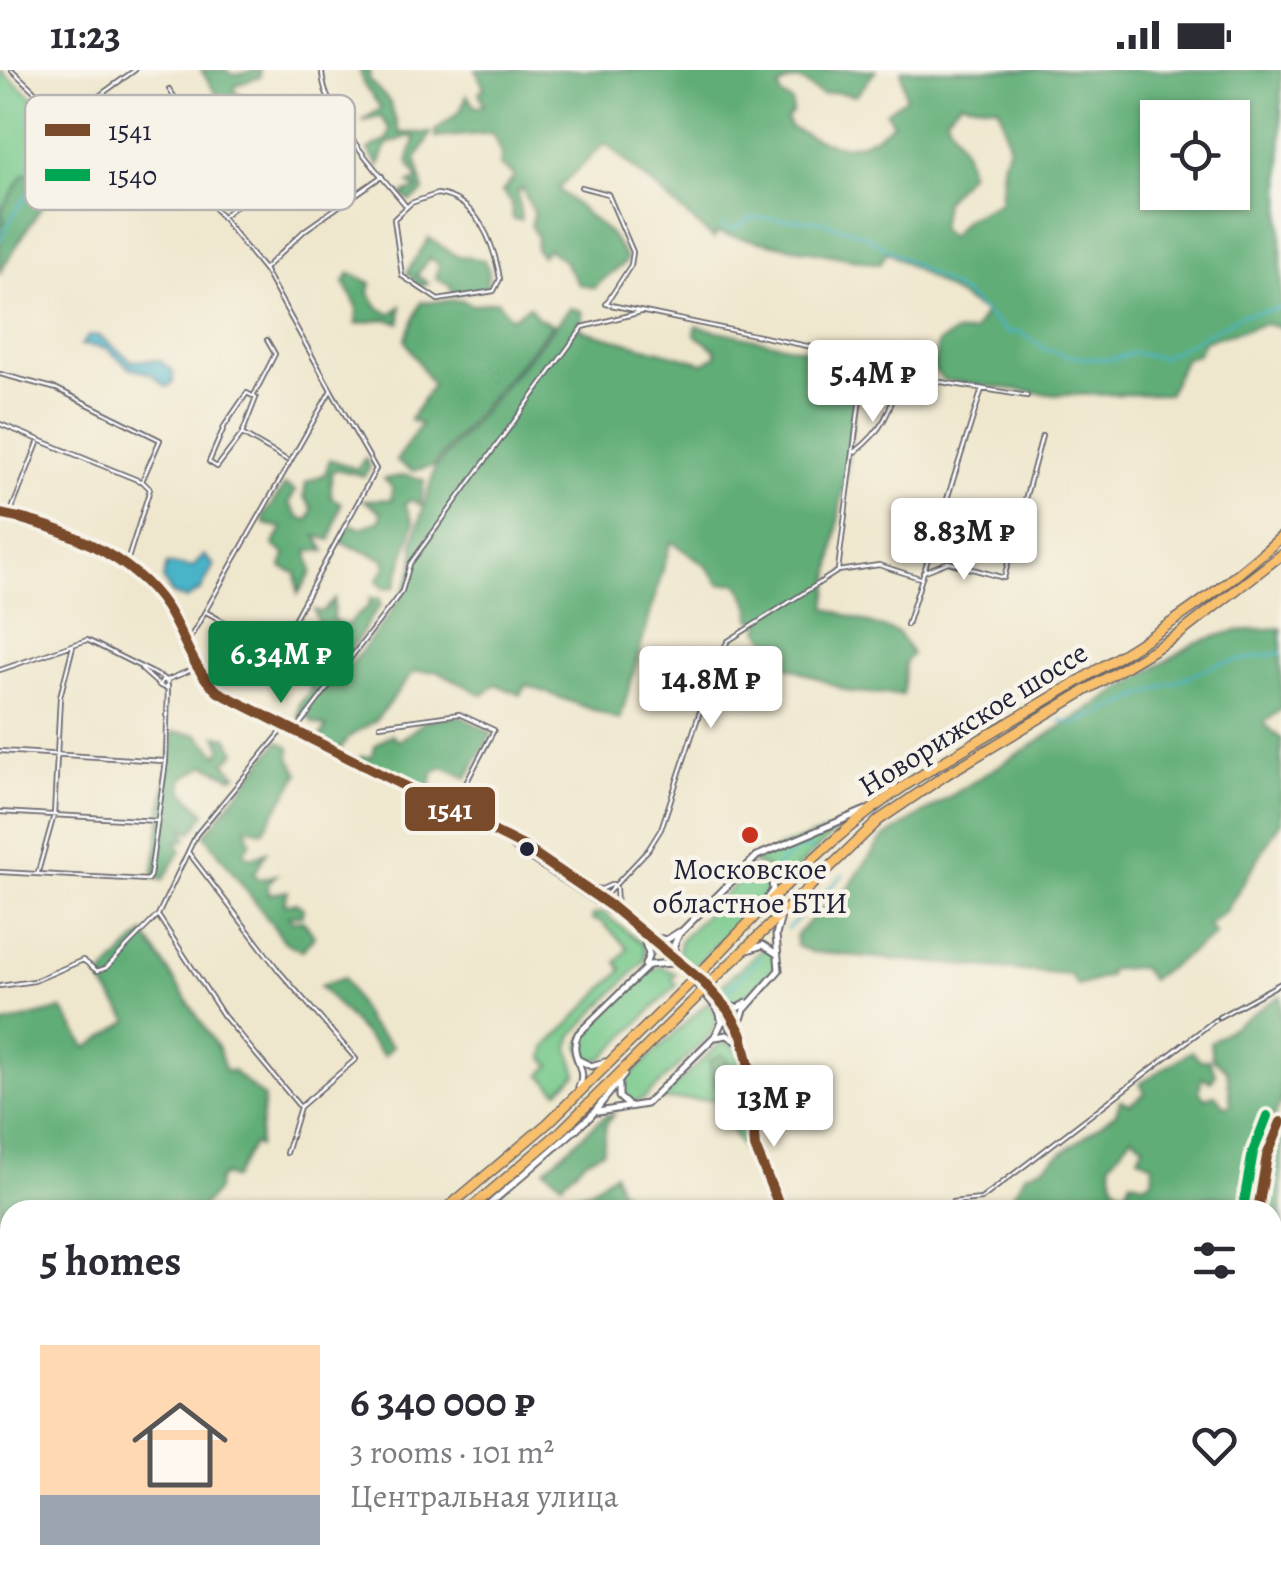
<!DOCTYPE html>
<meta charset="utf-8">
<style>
body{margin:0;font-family:Alegreya,serif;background:#f7f7f7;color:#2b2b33;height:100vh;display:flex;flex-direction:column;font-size:38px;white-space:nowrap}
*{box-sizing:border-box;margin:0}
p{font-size:32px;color:#7c7c81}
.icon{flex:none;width:55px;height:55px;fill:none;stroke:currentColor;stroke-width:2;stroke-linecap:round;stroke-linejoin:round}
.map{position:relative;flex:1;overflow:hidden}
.panel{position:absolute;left:0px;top:1130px;width:1282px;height:390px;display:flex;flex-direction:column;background:#fff;border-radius:30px 30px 0 0;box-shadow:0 2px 8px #0004}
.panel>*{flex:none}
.tools{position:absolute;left:1140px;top:30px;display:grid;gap:20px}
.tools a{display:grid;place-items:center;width:110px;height:110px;border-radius:0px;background:#fff;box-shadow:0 2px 8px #0004;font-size:50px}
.price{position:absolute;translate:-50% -85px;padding:0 22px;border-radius:10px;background:#fff;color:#222;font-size:32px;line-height:65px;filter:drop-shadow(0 2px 5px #0008)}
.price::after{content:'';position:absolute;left:50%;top:60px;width:30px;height:22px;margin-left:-15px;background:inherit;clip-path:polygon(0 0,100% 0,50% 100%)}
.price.selected{background:#0b8043;color:#fff}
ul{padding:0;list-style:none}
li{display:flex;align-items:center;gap:30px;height:250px;padding:0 40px}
li span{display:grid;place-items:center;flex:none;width:280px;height:200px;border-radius:0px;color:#555}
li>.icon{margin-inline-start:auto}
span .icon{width:120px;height:120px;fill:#fffc;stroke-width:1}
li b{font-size:42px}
h2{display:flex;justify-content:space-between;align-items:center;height:120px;padding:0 40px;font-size:42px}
.status{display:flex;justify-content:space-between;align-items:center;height:70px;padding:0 50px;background:#fff;direction:ltr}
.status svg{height:28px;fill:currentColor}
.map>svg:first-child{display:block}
.green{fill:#76c98b;stroke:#4c7663;stroke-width:2.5}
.forest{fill:#60ad77;stroke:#416859;stroke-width:2.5;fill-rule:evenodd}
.water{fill:#4ab4c8;stroke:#366b82;stroke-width:2.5}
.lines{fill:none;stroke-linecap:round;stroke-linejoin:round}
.stream{stroke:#4ab4c8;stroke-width:2.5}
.minor-casing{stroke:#6a676e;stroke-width:6}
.tertiary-casing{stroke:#6a676e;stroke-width:9}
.secondary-casing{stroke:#6a676e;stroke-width:9}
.motorway-casing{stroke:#6a676e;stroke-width:12}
.minor{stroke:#fff;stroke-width:2.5}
.tertiary{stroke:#fff;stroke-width:5}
.secondary{stroke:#fce5c4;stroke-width:5}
.motorway{stroke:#f8bf6c;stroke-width:9}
.motorway-bridge-casing{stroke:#6a676e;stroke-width:12;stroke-linecap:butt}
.motorway-bridge{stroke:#f8bf6c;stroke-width:9}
.bus-1-casing{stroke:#f7f3e8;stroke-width:18}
.bus-2-casing{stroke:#f7f3e8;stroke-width:18}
.bus-1{stroke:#7a4b2a;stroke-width:10}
.bus-2{stroke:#00a651;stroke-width:10}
.poi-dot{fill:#c8321e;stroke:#f7f3e8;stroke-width:4}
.bus-dot{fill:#22223b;stroke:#f7f3e8;stroke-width:4}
.labels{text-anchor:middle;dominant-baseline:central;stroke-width:9;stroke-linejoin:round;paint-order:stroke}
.street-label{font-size:30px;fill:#22223b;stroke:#f7f3e8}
.poi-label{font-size:30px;fill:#22223b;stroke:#f7f3e8}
.key{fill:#f7f3e8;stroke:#b7b4b4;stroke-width:2.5}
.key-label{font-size:28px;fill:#22223b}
.line-badge{stroke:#f7f3e8;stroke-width:4}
.badge-label{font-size:28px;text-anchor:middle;font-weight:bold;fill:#fff}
</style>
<div class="status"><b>11:23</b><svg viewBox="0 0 49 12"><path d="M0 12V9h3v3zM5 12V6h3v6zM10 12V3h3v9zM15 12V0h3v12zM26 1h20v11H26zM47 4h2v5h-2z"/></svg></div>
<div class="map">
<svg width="1281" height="1520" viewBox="0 0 1281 1520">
<rect width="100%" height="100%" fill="#f7f3e8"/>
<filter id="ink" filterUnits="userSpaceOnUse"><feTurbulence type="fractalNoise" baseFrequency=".01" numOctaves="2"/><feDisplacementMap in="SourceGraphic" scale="20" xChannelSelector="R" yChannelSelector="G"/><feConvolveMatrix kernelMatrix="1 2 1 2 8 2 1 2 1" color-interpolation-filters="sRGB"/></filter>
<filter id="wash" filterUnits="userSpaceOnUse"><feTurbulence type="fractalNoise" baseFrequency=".0048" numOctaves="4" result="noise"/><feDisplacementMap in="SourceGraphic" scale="40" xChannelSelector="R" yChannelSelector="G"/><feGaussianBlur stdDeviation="2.25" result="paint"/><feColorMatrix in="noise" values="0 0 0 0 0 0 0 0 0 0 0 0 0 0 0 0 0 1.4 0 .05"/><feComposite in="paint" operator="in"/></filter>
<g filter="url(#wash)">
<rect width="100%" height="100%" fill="#efe7cd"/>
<path class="green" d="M0 0 58 48 78 79 0 202Z
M831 760 835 762 777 817 768 797 752 794 779 777Z
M759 801 768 807 765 827 696 895 686 893 678 882 680 871 741 808Z
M603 843 644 875 645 890 573 965 569 978 577 1004 558 1021 541 1005 551 995 544 988 546 977 622 900 617 892 628 878 601 851 592 850 593 845Z
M763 878 773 882 775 899 745 930 729 933 716 920Z
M661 896 676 904 672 909 677 915 602 989 587 991 579 976 586 962 649 902Z
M708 932 718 948 712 963 645 1028 634 1033 625 1029 622 1013Z
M721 972 733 974 740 988 752 1098 716 1029 660 1030Z"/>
<path class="forest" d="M201 0H225L234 5 260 0V7L236 15 234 21 252 31 255 38 268 27 267 40 273 41 255 48 281 88V99L254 84Z
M360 0 370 1 369 10 389 31 400 63H431L416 90 424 122 410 131 401 125 418 118 409 114 418 109 408 92 415 69 410 66 387 74 379 96 368 80 387 70 390 59 381 47 362 51 381 38 363 14Z
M476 0H876L856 26 836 22 822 25C804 15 800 2 779 17L781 25 792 32 793 42 787 49 790 57C833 77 854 88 893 53L886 42 906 28 901 0H1281V258L1265 254 1204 271 1197 285 1185 288 1168 324 1056 325 943 310 933 298 938 273 955 263 973 262 985 243 887 182 879 194 716 163 714 169 605 73 558 119 611 165 627 189C618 204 603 205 595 218L578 214 563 190 547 179 542 186 536 179 537 167 531 156 534 144 522 118 518 121 521 150 512 149V133L502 122 515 106 500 95 502 83 492 63 436 68 435 61 460 41 467 25 475 37 484 35 479 22 484 18ZM960 32 999 37 1009 75 1003 93 1000 132 965 149 950 167 940 159 944 132 970 102 965 82 946 46ZM1158 48H1232V122H1158Z
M68 68 78 79 0 202V156L5 151 1 141 24 104 40 103 57 76Z
M429 168 455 185 484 190 489 201 486 218 452 224 450 215 436 209 439 194 429 188 417 205 428 213 419 216 407 202Z
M350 203 371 213 369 223 379 238 391 244 401 236 400 253 385 249 356 254 357 237 344 212Z
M462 230 472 235 497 231 511 248 529 236 538 248 553 254 433 396 413 401 396 391 421 354 410 350 432 315 405 270 421 232Z
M570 238 582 241 583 250 577 255 585 261 704 293 716 286V280L695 265 696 256 861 292 826 538 898 563 912 584 905 592 903 625 850 622 785 595 759 559 761 554 751 549V537L738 513 720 514 706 496 671 471 620 650 526 615 520 625 496 614 483 625 437 601 413 602 376 650 349 667 339 681 319 669 326 657 313 653 306 644 301 649 298 646 300 633 311 620 303 581 345 602C367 572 425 512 413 473L435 398Z
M365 388 370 397 364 406 336 399 331 403V427L341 433 331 470 316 466 325 481H308L312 502 298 524 296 503 282 498 285 484 273 475 283 458 265 454 263 447 285 415 295 421 289 433 299 448 309 450 313 439 304 427 306 412 325 404 330 389 357 399Z
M406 405 424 410 421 435 411 430 405 434 414 453 395 517 383 518 377 510 386 497 384 489 340 472 350 454 360 458 380 451 381 442 364 430 392 429V417L384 409Z
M370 528 380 529V536C365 552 360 569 347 587L333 585 331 577 341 573V562L320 560 314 540 322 542 334 530 333 549 345 556 369 536Z
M1281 558V639L1264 653 1281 669V751L1226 841 1208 854 1215 865 1151 910 1141 897 1108 900 1109 906 1078 916 1070 905 812 882 796 876V866L819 840 846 821 882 769 1195 573 1234 561Z
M460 646 492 663 467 708 443 697 434 702 430 717 423 719 361 693V686L372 687 375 676 391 664 399 671 427 650Z
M173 662 197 664 218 685 222 677 217 666 227 667 236 682 225 693 237 705 231 707 206 695 182 709 183 721 205 743 192 762 183 759 187 769 177 772 181 781 163 810 153 808Z
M279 671 290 677V688L299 704 263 761 246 757 251 773 243 782 252 788 266 782 254 805 260 809 276 805 268 813 269 824 288 821 284 834 296 833 303 838 302 845 288 846 292 851 303 850 314 866 302 881 285 872 205 765Z
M144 863 219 980 225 1001H233L264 1028 258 1077 253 1074 233 1109 224 1105 218 1109 217 1120 199 1140H10V1291L0 1293V955L62 939 87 978 129 951 99 909Z
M344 908 368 953 393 976 384 986 320 916Z
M1281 925V1032L1260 1080 1249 1132C1232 1129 1214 1123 1197 1130L1193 1140H1054L1041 1124 1028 1132V1140H1004L1025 1104 1044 1096 1116 1043 1120 1030 1130 1034 1145 1023 1140 1013 1192 981 1200 990H1209L1216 1004 1211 1011 1202 1008 1199 1021 1205 1028 1215 1025 1225 1036 1231 1034 1227 1000 1212 988 1210 972ZM1132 1066 1144 1075 1138 1086 1153 1095V1109L1143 1114 1131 1110 1127 1120 1121 1121 1114 1115 1110 1093Z
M722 984 727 990 726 1001 734 1002 745 1045 741 1049 715 1015 709 991Z
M614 1044 606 1055 603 1081 584 1091 562 1113 545 1099 605 1046Z
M1281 1061V1191L1273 1190 1272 1140H1263L1273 1079Z
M614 1103 619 1118 630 1129 628 1140H580L574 1124 590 1120Z"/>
<path class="water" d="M98 265 132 291 159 290 173 301V313L167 317 151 304 130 298 106 278 81 275 89 266Z
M204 485 214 495 201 520 186 529 172 524 163 509 167 494 193 497Z"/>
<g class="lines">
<path class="stream" d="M721 156 732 160 752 148 777 149 818 151 862 164 965 225 1008 263 1018 261 1047 280 1075 287 1110 290 1134 283 1161 288 1242 245 1281 238
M0 170 17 138 67 75
M1060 650 1074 654 1218 594 1281 583
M774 798 798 779 812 778
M722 803 733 799
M743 810 752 814 764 808
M787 859 843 805
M722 926 759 888
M0 1279 10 1277"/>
</g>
</g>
<g filter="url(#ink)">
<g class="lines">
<g class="minor-casing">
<path id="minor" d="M12 0 92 76 195 114 265 201 331 320 186 575
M322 0C322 44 379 102 406 136
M169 19 241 126V132L223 146
M67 49 135 0
M581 117 608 124 633 182 631 195 606 234 865 288
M437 124C478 129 494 174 500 209L494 221 438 230 402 206 394 149 411 133Z
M265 198 305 160 382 106
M0 304 57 319 160 370 142 411 150 419 126 495
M254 325 275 284 267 270
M0 354 140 411
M242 364 217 397 209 392 225 355 247 323 256 328 242 364 287 390
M855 382C882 361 892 341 898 307
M10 444 38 373
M838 500 865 288 898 305 1027 326
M923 502 948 492 1004 508 1042 366
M206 542 272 578 279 577 376 399 331 320
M907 555 982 319
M141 599 160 616
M0 600 87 570 165 609
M162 610 168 612 166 618 160 616Z
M167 610 196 598
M380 655 459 644 494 660 453 738
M294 662 402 521 410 494 583 257 641 242
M0 681 163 691
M0 742 158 751
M188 782 279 901 356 989 300 1037
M0 802 147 810 150 806 166 691 168 616
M38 802 54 745 60 627 73 576
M587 817 602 819 613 814
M616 817 617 837
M602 829 648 780 661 759 718 587 728 571 838 501 879 495 920 508
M159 847 223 945 300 1037 286 1083
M0 916 34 911 83 890 97 901 106 898 158 845 196 765 282 661
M1219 947 1281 913
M942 1140 952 1132 981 1129 1215 950
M0 1427 10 1423
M912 1510 918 1520
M920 1510 926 1520
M252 1520 279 1510
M739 1520 786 1510
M822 1520 840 1510
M1252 1520 1281 1515"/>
</g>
<g class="tertiary-casing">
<path id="tertiary" d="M0 444C48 449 141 494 166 537 183 566 190 601 218 622 285 664 358 693 430 726 515 766 595 819 666 881 695 907 725 930 742 965
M489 760C580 823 697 884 747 986
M743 800 757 797 771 804 773 820 766 830
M780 850 776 865 779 900 744 940 739 955 750 999 758 1089 781 1140
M653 867 666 870 679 862
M645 873 649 884 645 895
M748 880 763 875 777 884
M676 887 674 875 679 864 757 786 866 740
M725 934 737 938 747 933
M716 967 727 965 738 972
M579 990 591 996 605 992
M619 1015V1027L628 1035
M579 1017C589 998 567 985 578 964L649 895 671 893
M598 1042 646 1034 715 966 722 952 718 937
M483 1140 591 1046 624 1005
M964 1510 972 1520"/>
</g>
<g class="secondary-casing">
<path id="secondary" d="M1258 1140 1267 1086 1281 1052
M1156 1520 1162 1510"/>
</g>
<g class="motorway-casing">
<path id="motorway" d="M703 900C765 836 830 765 906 715 1032 634 1170 569 1281 467
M714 909 879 750 947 704 1178 565 1281 485
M445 1140 548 1053 684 919
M469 1140 561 1061 696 928
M0 1308 10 1306
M0 1319 10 1318"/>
</g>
<use href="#minor" class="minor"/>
<use href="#tertiary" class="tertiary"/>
<use href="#secondary" class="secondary"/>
<use href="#motorway" class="motorway"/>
<g class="motorway-bridge-casing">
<path id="motorway-bridge" d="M684 919 703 900
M696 928 714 909"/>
</g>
<use href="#motorway-bridge" class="motorway-bridge"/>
<g class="bus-1-casing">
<path id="bus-1" d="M0 444C58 455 132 485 166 537 185 566 191 598 218 622L523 776 611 836 703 912 728 940 742 965 749 996 755 1077 781 1140
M1258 1140 1267 1086 1281 1052"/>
</g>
<g class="bus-2-casing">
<path id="bus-2" d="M1243 1138 1253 1082 1267 1046"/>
</g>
<use href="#bus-1" class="bus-1"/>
<use href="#bus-2" class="bus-2"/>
</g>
</g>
<circle class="poi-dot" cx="750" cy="765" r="10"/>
<circle class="bus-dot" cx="527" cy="779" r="9"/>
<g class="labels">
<g class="street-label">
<text transform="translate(973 649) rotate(-32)">Новорижское шоссе</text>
</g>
<g class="poi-label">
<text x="750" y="799">Московское<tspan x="750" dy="34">областное БТИ</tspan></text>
</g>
</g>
<rect x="25" y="25" width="330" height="115" rx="15" class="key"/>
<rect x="45" y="54" width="45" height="12" fill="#7a4b2a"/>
<rect x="45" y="99" width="45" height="12" fill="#00a651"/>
<g class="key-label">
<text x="108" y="70">1541</text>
<text x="108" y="115">1540</text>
</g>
<rect class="line-badge" x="403" y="715" width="94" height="48" rx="10" fill="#7a4b2a"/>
<g class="badge-label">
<text x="450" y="749">1541</text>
</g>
</svg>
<div class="tools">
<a><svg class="icon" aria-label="locate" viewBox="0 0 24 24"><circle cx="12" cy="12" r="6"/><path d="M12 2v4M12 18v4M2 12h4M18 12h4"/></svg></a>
</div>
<b class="price" style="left:873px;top:355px">5.4M ₽</b>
<b class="price" style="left:964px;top:513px">8.83M ₽</b>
<b class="price selected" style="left:281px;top:636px">6.34M ₽</b>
<b class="price" style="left:711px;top:661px">14.8M ₽</b>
<b class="price" style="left:774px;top:1080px">13M ₽</b>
<section class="panel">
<h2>5 homes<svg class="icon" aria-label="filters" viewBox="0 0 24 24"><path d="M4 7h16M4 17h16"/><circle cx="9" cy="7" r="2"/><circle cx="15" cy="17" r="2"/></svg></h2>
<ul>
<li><span style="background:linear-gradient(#ffd9b3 75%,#9aa5b1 0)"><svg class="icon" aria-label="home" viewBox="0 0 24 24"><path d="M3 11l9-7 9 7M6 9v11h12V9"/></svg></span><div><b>6 340 000 ₽</b><p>3 rooms · 101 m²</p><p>Центральная улица</p></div><svg class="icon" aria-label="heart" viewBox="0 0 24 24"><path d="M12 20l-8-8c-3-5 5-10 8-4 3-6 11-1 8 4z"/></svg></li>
</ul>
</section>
</div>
